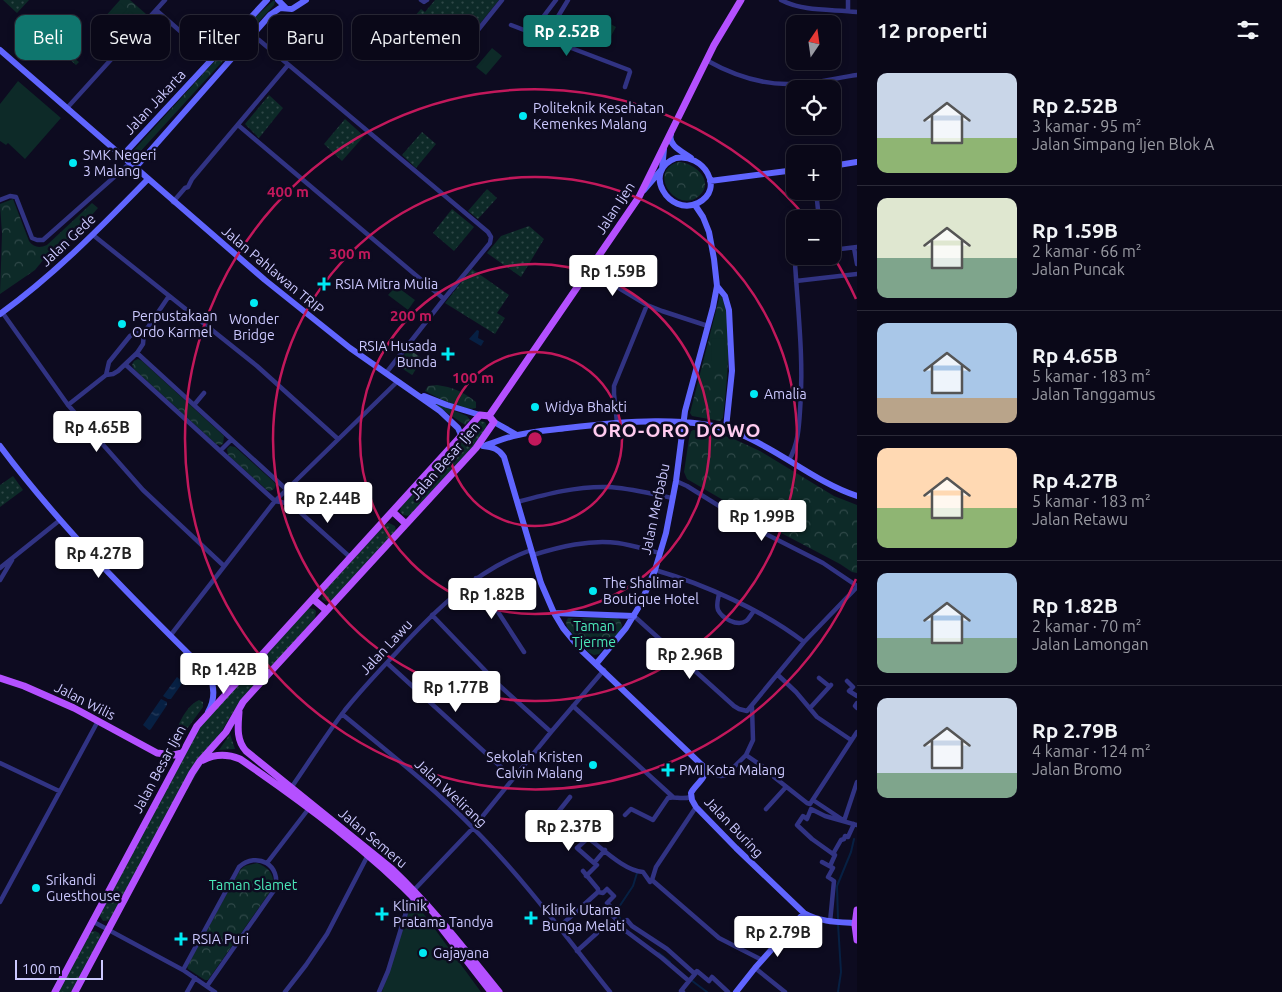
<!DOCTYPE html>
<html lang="id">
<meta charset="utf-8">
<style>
body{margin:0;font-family:Ubuntu,sans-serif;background:#181625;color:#f1f3f6;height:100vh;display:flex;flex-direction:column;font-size:19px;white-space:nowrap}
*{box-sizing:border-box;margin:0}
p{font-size:16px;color:#999aa2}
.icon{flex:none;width:28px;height:28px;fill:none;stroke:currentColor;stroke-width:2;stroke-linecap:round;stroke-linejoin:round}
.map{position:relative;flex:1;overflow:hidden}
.side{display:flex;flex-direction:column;background:#0a0818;width:425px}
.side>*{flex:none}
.banner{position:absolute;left:15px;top:15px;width:475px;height:45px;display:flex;gap:10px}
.needle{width:32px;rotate:13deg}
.fabs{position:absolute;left:786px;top:15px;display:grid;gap:10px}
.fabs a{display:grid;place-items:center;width:55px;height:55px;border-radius:10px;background:#0a0818;box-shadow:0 2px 8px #0003,0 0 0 1px #2a2937;font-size:25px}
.scale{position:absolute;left:15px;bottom:12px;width:88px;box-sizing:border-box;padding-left:5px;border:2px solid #ccc9ff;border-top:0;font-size:14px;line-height:18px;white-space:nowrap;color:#ccc9ff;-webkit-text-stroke:4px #0d0b20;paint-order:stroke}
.price{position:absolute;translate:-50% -42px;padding:0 11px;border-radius:5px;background:#fff;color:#222;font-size:16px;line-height:32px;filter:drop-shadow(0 1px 2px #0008)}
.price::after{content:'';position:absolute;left:50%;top:30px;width:15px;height:11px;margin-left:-8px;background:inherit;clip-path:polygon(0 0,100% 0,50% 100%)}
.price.active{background:#0f766e;color:#fff}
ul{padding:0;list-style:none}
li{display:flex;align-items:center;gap:15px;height:125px;padding:0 20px}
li+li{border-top:1px solid #2a2937}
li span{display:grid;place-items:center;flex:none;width:140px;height:100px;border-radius:10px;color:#555}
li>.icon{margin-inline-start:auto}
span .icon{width:60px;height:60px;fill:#fffc;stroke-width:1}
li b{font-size:21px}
h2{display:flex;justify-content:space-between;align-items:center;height:60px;padding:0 20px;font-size:21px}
.chip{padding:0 18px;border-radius:10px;background:#0a0818;box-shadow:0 2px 8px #0003,0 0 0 1px #2a2937;font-size:18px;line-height:45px}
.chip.active{background:#0f766e;color:#fff}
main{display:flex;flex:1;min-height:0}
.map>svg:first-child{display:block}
.grass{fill:url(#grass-dots)}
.forest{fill:url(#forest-crowns)}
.cemetery{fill:url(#cemetery-stones)}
.pitch{fill:#0d2a28}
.water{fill:url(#water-ripples)}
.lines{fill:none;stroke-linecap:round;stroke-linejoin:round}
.stream{stroke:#072043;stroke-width:2}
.street{stroke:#313383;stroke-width:4.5}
.secondary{stroke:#6065ff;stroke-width:6}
.primary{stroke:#b450ff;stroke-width:7}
.ring{fill:none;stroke:#c2185b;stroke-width:2.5}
.poi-dot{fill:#00eaf4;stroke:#0d0b20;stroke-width:2}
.labels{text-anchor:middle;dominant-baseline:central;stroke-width:5;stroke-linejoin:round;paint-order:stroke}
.street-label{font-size:14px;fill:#ccc9ff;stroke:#0d0b20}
.poi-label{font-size:14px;fill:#ccc9ff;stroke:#0d0b20;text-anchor:start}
.park-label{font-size:14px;fill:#4be9b9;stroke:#0d0b20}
.district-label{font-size:19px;font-weight:bold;letter-spacing:1px;fill:#ffcbef;stroke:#0d0b20}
.centre{fill:#c2185b;stroke:#0d0b20;stroke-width:2.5}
.ring-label{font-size:15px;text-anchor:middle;font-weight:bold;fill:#c2185b;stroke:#0d0b20;stroke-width:5;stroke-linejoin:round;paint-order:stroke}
</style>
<main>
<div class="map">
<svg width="857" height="992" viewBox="0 0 857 992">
<defs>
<pattern id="grass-dots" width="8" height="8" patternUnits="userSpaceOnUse" patternTransform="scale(1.25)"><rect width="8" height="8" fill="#0d2a28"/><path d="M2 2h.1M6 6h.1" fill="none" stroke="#2f4848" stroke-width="1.8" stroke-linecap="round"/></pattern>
<pattern id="forest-crowns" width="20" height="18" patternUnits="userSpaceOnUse" patternTransform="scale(1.25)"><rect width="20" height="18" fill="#0d2a28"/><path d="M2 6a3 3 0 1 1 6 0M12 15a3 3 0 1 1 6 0" fill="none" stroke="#2f4848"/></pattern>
<pattern id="cemetery-stones" width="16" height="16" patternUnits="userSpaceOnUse" patternTransform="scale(1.25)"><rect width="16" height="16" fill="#0d2a28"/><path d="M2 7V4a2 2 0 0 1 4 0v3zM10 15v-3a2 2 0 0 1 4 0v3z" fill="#2f4848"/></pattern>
<pattern id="water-ripples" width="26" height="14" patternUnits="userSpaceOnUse" patternTransform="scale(1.25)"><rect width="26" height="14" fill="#072043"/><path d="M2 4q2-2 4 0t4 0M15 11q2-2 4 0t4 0" fill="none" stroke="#2a3f5f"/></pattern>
</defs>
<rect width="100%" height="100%" fill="#0d0b20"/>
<path class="grass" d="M3 0H29L17 13Z
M435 0H499L457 52 455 50 452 53 415 21 414 17 421 9 425 12Z
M556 26 574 35 570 43 552 36Z
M71 47 79 54 75 59 79 62 76 65 61 52 65 48 67 50Z
M269 95 283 108 259 138 245 124Z
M345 119 364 136 342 161 324 144Z
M422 132 436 144 416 168 402 155Z
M487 189 497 198 478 219 468 211Z
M452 209 474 227 454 251 433 233Z
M529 226 544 239 521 277 487 253 501 236Z
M472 269 509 295 497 313 505 318 495 334 445 303Z
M479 421 485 422 487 427 473 447 410 516 403 515 400 511 401 507Z
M13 476 23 490 0 507V485Z
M389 523 395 526 396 531 332 601H325L322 599 323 593 385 524Z
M308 608 314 609 316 611 315 618 239 703 233 712 110 920 103 921 100 916 101 912 195 732Z
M199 700 203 702V707L184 733H179L177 729C181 718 189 704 199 700Z
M230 734 235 749 219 750Z
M95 931 99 933 101 937 72 992H57L91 932Z"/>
<path class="forest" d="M120 0H130L146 14 125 37 104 18Z
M274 0 275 2 274 5 138 154 134 155 133 151 251 21Z
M678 162C694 162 716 181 699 196 677 215 646 172 678 162Z
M13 199 29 241C34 248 40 248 47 245L92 203 98 208 68 242 43 260 35 270 0 294 2 234 0 204Z
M720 295C735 312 726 394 723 418L720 421 692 416 690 413Z
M138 359 142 361 224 436 223 444 220 445 216 444 134 369 132 365 134 361Z
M437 385C452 387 464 392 476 402V408C465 412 436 397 425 391L428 386Z
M430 401 467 416 470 420 465 425 462 423Z
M693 430 714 432 736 440 760 451 834 496 857 505V573L852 572 840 564 766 525 687 479 684 472 690 432Z
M230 446 235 447 274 482 276 485 274 489 270 491 267 490 228 455 227 449Z
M568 618H617L620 620 622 626 621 630 599 654 594 655 588 652 567 627 566 622Z
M257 863C269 868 276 875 272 889L208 980H205L188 969 187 966 240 870 245 866Z"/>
<path class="cemetery" d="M408 349 423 359 412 375 397 365Z"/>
<path class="pitch" d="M120 3 127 9 114 24 106 18Z
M130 11 137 17 123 32 116 26Z
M607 22 616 27 605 47 596 42Z
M492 48 502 56 486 75 476 67Z
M18 81 61 118 25 159 8 143 6 145 0 141V104Z
M396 286 415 300 408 310 388 295Z
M724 338 725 361H712L711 339Z
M414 904 418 906 481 992H382L409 909Z"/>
<path class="water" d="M477 330 479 331 478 338 484 341 481 346 469 339Z
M177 677 183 682 171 699H168L163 696Z
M161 699 167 702V705L151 729 149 730 143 725Z"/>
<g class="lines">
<path class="stream" d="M838 919 837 886 851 852 854 839
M620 922 619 907 633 886 637 873
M838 924 841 972 838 992
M659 953 670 962
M691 980 707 992"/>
<path class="street" d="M165 0 156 10 212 59
M421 0 424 2 427 0
M781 0C804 12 832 9 857 12
M848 11V0
M511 25 629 70 630 72 625 87
M531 33 556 0
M545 38 568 0
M259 40 488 232 491 237 490 243 444 299 386 373
M458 55 502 0
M706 60C731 74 759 84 787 84 810 85 835 78 857 75
M67 108 156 10
M238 125 444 299
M816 191 819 219
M0 200 10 196 16 197 32 238 37 240H43L130 163
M173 202 185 188 188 187 192 179 288 65
M93 235 257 366 338 439
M854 248 857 264
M832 250 857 247
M589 270 647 305 662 311 708 326
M796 281 857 274
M2 312 68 405 143 490 224 566
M137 353 287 490 291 504 351 558
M126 365 275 501 291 504
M106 375 109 362 130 336 135 333H144
M68 405 106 375 113 374 118 371 137 353 143 344 144 333 169 296
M194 405 204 393
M617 423 614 394V386L647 305
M220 451 231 440
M789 460C798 445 799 427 800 411 804 361 798 312 795 263L799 256
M676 481 687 486 756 529 823 563 857 586
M517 502C547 494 577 486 608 487 630 488 651 494 673 498
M533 555C559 547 590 539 618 543 632 545 647 550 660 553
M0 568 60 520
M655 570C704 584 764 611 804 642
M476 578 524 652
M0 580 12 560
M719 594C718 599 716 605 718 610 722 618 737 627 746 621 749 619 751 614 754 611
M432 615 500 686 551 732
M634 616 734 706 739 709 747 711 804 642 857 587
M170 636 275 501 398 381
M387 663 513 778
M778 675 796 692 817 717 851 740
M819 678 829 686
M847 681 853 687 849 691 857 696
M857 703 855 706 857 708
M573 706 673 797
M810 708 831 685
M342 714C387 751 433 787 474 829 524 879 566 937 610 992
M746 755 772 773 774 777 807 803 810 804 857 732
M0 763 59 791
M706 772 721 776 726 775 746 755 753 740 752 707
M291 788C309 762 326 735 345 710 361 690 379 671 396 653 435 610 476 570 531 550
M570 797 555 816 568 826 569 830 583 838H588C603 849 625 871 643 872L650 882
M813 800 843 820
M696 807 656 867 652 880 719 938 762 960
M766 809 786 787
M625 815 631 809 653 820 668 798C675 796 681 800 691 797
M844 821 857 782
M585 838 603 814
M588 838 577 848 594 863
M833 854 812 839 797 825 803 816 807 819 811 809 825 816 857 825
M822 862 833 868 828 877 834 881 830 922
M267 863 310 807
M830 866 835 855 833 854 841 840 844 839 845 836 848 837 854 824
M586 876 597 865 594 863 605 850
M414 890 473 828 551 732 604 670
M598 892 603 893 607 889 614 896 607 903 610 906 608 912 615 918 619 926 662 958 689 981 681 991 683 992
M0 902 98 721
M92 921 183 970 215 992
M618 924 627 920 632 926 667 949 695 974 689 981
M558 928 598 892V889L583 871
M577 951 597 933
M755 968 785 992
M183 970 239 867C257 851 282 865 275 889L207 986
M695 974 697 971 709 981 712 977 728 992
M187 992 195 978
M285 992 306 965 327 934 368 855
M379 992 388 971 408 906 412 896"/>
<path class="secondary" d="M278 0 286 8
M0 50 265 280 350 348 440 411 458 428 462 437
M671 134C667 145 683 152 691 158
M122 156 267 0
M676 158C703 153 726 189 698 203 669 217 641 171 676 158Z
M832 166 857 162
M135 168 270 15 280 8 292 9 306 0
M710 181 795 170
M644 190 662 169 664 149
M717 286 725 296 729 310 732 371 726 428
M0 314C54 275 101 227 148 179
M424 396 447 405 480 415
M494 422 517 435
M486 445C496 442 507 437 518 435 534 431 551 430 567 428 617 422 694 414 740 434 781 451 815 482 857 496
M0 446C62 529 136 602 210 675L223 683H236
M483 446C493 447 499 449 504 457L541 583 554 613 563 628 582 651 705 768C707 778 695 785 691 793L692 800 696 807 736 848 804 913C820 922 837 922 855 923
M554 613 634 616
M596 664 626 628 640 605 655 570 666 533 676 481 685 411 713 307 717 286 714 259 709 232 703 217 695 205
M208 712C215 700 215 689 210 676
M736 992 755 968 804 913"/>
<path class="primary" d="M489 416 639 197 714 45 741 0
M393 512 406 524
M313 599 326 610
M0 678 24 686 74 708 157 753 174 755 182 753
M239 712C238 726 236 740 246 751L392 869C432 907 465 950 499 992
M203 760C215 754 228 754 240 759 304 803 369 851 423 907
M857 910 855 925 857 940
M440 926 491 992
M55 992 197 726 480 415 489 416 494 422 476 448 252 692 243 702 226 732 200 761 192 773 75 992"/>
</g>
<g class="ring">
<circle cx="535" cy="439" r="87"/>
<circle cx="535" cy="439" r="175"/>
<circle cx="535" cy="439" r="262"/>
<path d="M856 579A350 350 0 1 1 807 219M833 256A350 350 0 0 1 856 299"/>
</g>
<g class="poi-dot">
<circle cx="523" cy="116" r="5"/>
<circle cx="73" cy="163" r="5"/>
<path d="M321.5 276.5h5v5h5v5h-5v5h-5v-5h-5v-5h5z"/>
<circle cx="254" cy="303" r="5"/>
<circle cx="122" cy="324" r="5"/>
<path d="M445.5 346.5h5v5h5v5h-5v5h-5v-5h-5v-5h5z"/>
<circle cx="754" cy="394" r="5"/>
<circle cx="535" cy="407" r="5"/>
<circle cx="593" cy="591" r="5"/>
<circle cx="593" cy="765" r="5"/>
<path d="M665.5 762.5h5v5h5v5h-5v5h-5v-5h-5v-5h5z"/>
<circle cx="36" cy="888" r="5"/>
<path d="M379.5 906.5h5v5h5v5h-5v5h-5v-5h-5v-5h5z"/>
<path d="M528.5 910.5h5v5h5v5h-5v5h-5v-5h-5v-5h5z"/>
<path d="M178.5 931.5h5v5h5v5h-5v5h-5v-5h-5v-5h5z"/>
<circle cx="423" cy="953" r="5"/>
</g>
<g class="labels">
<g class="street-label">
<text transform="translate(155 102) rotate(-47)">Jalan Jakarta</text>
<text transform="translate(615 208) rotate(-57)">Jalan Ijen</text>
<text transform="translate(68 240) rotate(-43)">Jalan Gede</text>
<text transform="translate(273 270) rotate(40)">Jalan Pahlawan TRIP</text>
<text transform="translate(445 461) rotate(-49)">Jalan Besar Ijen</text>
<text transform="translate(655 509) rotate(-78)">Jalan Merbabu</text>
<text transform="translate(386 647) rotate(-47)">Jalan Lawu</text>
<text transform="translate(85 701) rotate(27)">Jalan Wilis</text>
<text transform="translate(159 769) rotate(-62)">Jalan Besar Ijen</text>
<text transform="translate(451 793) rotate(43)">Jalan Welirang</text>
<text transform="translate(734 827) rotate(46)">Jalan Buring</text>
<text transform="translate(373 838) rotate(40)">Jalan Semeru</text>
</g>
<g class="poi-label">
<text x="533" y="108">Politeknik Kesehatan<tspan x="533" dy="16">Kemenkes Malang</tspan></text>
<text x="83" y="155">SMK Negeri<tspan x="83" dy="16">3 Malang</tspan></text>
<text x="335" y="284">RSIA Mitra Mulia</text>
<text x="132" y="316">Perpustakaan<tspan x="132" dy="16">Ordo Karmel</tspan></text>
<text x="254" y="319" text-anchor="middle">Wonder<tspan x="254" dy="16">Bridge</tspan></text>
<text x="437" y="346" text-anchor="end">RSIA Husada<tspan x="437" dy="16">Bunda</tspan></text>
<text x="764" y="394">Amalia</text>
<text x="545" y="407">Widya Bhakti</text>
<text x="603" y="583">The Shalimar<tspan x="603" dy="16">Boutique Hotel</tspan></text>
<text x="583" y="757" text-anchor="end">Sekolah Kristen<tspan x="583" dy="16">Calvin Malang</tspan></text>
<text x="679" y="770">PMI Kota Malang</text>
<text x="46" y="880">Srikandi<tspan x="46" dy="16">Guesthouse</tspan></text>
<text x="393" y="906">Klinik<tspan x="393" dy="16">Pratama Tandya</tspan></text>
<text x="542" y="910">Klinik Utama<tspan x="542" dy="16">Bunga Melati</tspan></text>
<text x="192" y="939">RSIA Puri</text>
<text x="433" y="953">Gajayana</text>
</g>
<g class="park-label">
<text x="594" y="626">Taman<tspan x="594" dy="16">Tjerme</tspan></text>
<text x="253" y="885">Taman Slamet</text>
</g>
<g class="district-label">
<text x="677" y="430">ORO-ORO DOWO</text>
</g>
</g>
<circle cx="535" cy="439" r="8" class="centre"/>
<g class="ring-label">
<text x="288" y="197">400 m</text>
<text x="350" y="259">300 m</text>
<text x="411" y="321">200 m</text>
<text x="473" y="383">100 m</text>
</g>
</svg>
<div class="fabs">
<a><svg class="needle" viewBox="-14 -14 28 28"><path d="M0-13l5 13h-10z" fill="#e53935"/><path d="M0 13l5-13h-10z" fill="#999aa2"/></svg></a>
<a><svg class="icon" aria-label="locate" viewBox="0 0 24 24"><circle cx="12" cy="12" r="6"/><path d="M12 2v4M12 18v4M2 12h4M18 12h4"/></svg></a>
<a>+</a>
<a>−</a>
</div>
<div class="scale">100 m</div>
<b class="price active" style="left:567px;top:57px">Rp 2.52B</b>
<b class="price" style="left:613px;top:297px">Rp 1.59B</b>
<b class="price" style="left:97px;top:453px">Rp 4.65B</b>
<b class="price" style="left:328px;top:524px">Rp 2.44B</b>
<b class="price" style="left:762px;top:542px">Rp 1.99B</b>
<b class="price" style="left:99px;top:579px">Rp 4.27B</b>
<b class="price" style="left:492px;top:620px">Rp 1.82B</b>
<b class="price" style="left:690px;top:680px">Rp 2.96B</b>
<b class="price" style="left:224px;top:695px">Rp 1.42B</b>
<b class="price" style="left:456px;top:713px">Rp 1.77B</b>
<b class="price" style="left:569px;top:852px">Rp 2.37B</b>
<b class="price" style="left:778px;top:958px">Rp 2.79B</b>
<div class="banner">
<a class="chip active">Beli</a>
<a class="chip">Sewa</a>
<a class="chip">Filter</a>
<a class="chip">Baru</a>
<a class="chip">Apartemen</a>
</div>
</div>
<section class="side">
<h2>12 properti<svg class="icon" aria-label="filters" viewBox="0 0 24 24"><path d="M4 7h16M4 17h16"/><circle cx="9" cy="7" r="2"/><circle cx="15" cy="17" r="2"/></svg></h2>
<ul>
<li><span style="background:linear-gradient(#c9d6e8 65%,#8fb573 0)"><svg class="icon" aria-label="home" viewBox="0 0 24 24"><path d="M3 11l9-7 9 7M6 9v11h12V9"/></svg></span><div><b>Rp 2.52B</b><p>3 kamar · 95 m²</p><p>Jalan Simpang Ijen Blok A</p></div></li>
<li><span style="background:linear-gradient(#dfe7d0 60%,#7fa58c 0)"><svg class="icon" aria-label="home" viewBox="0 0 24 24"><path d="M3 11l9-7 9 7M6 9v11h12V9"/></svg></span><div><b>Rp 1.59B</b><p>2 kamar · 66 m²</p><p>Jalan Puncak</p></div></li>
<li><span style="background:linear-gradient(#a9c7e8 75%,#b9a48a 0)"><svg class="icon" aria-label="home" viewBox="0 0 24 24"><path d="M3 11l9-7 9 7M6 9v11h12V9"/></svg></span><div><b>Rp 4.65B</b><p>5 kamar · 183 m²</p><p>Jalan Tanggamus</p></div></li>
<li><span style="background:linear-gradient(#ffd9b3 60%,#8fb573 0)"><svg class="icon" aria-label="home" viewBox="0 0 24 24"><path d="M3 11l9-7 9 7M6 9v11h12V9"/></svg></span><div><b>Rp 4.27B</b><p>5 kamar · 183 m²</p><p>Jalan Retawu</p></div></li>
<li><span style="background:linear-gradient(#a9c7e8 65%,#7fa58c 0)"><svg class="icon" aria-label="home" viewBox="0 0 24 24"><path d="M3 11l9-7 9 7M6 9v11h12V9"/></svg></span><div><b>Rp 1.82B</b><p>2 kamar · 70 m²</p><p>Jalan Lamongan</p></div></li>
<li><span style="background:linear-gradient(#c9d6e8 75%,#7fa58c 0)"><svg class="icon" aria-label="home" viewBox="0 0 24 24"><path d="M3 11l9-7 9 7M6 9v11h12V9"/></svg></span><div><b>Rp 2.79B</b><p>4 kamar · 124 m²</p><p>Jalan Bromo</p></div></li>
</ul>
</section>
</main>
